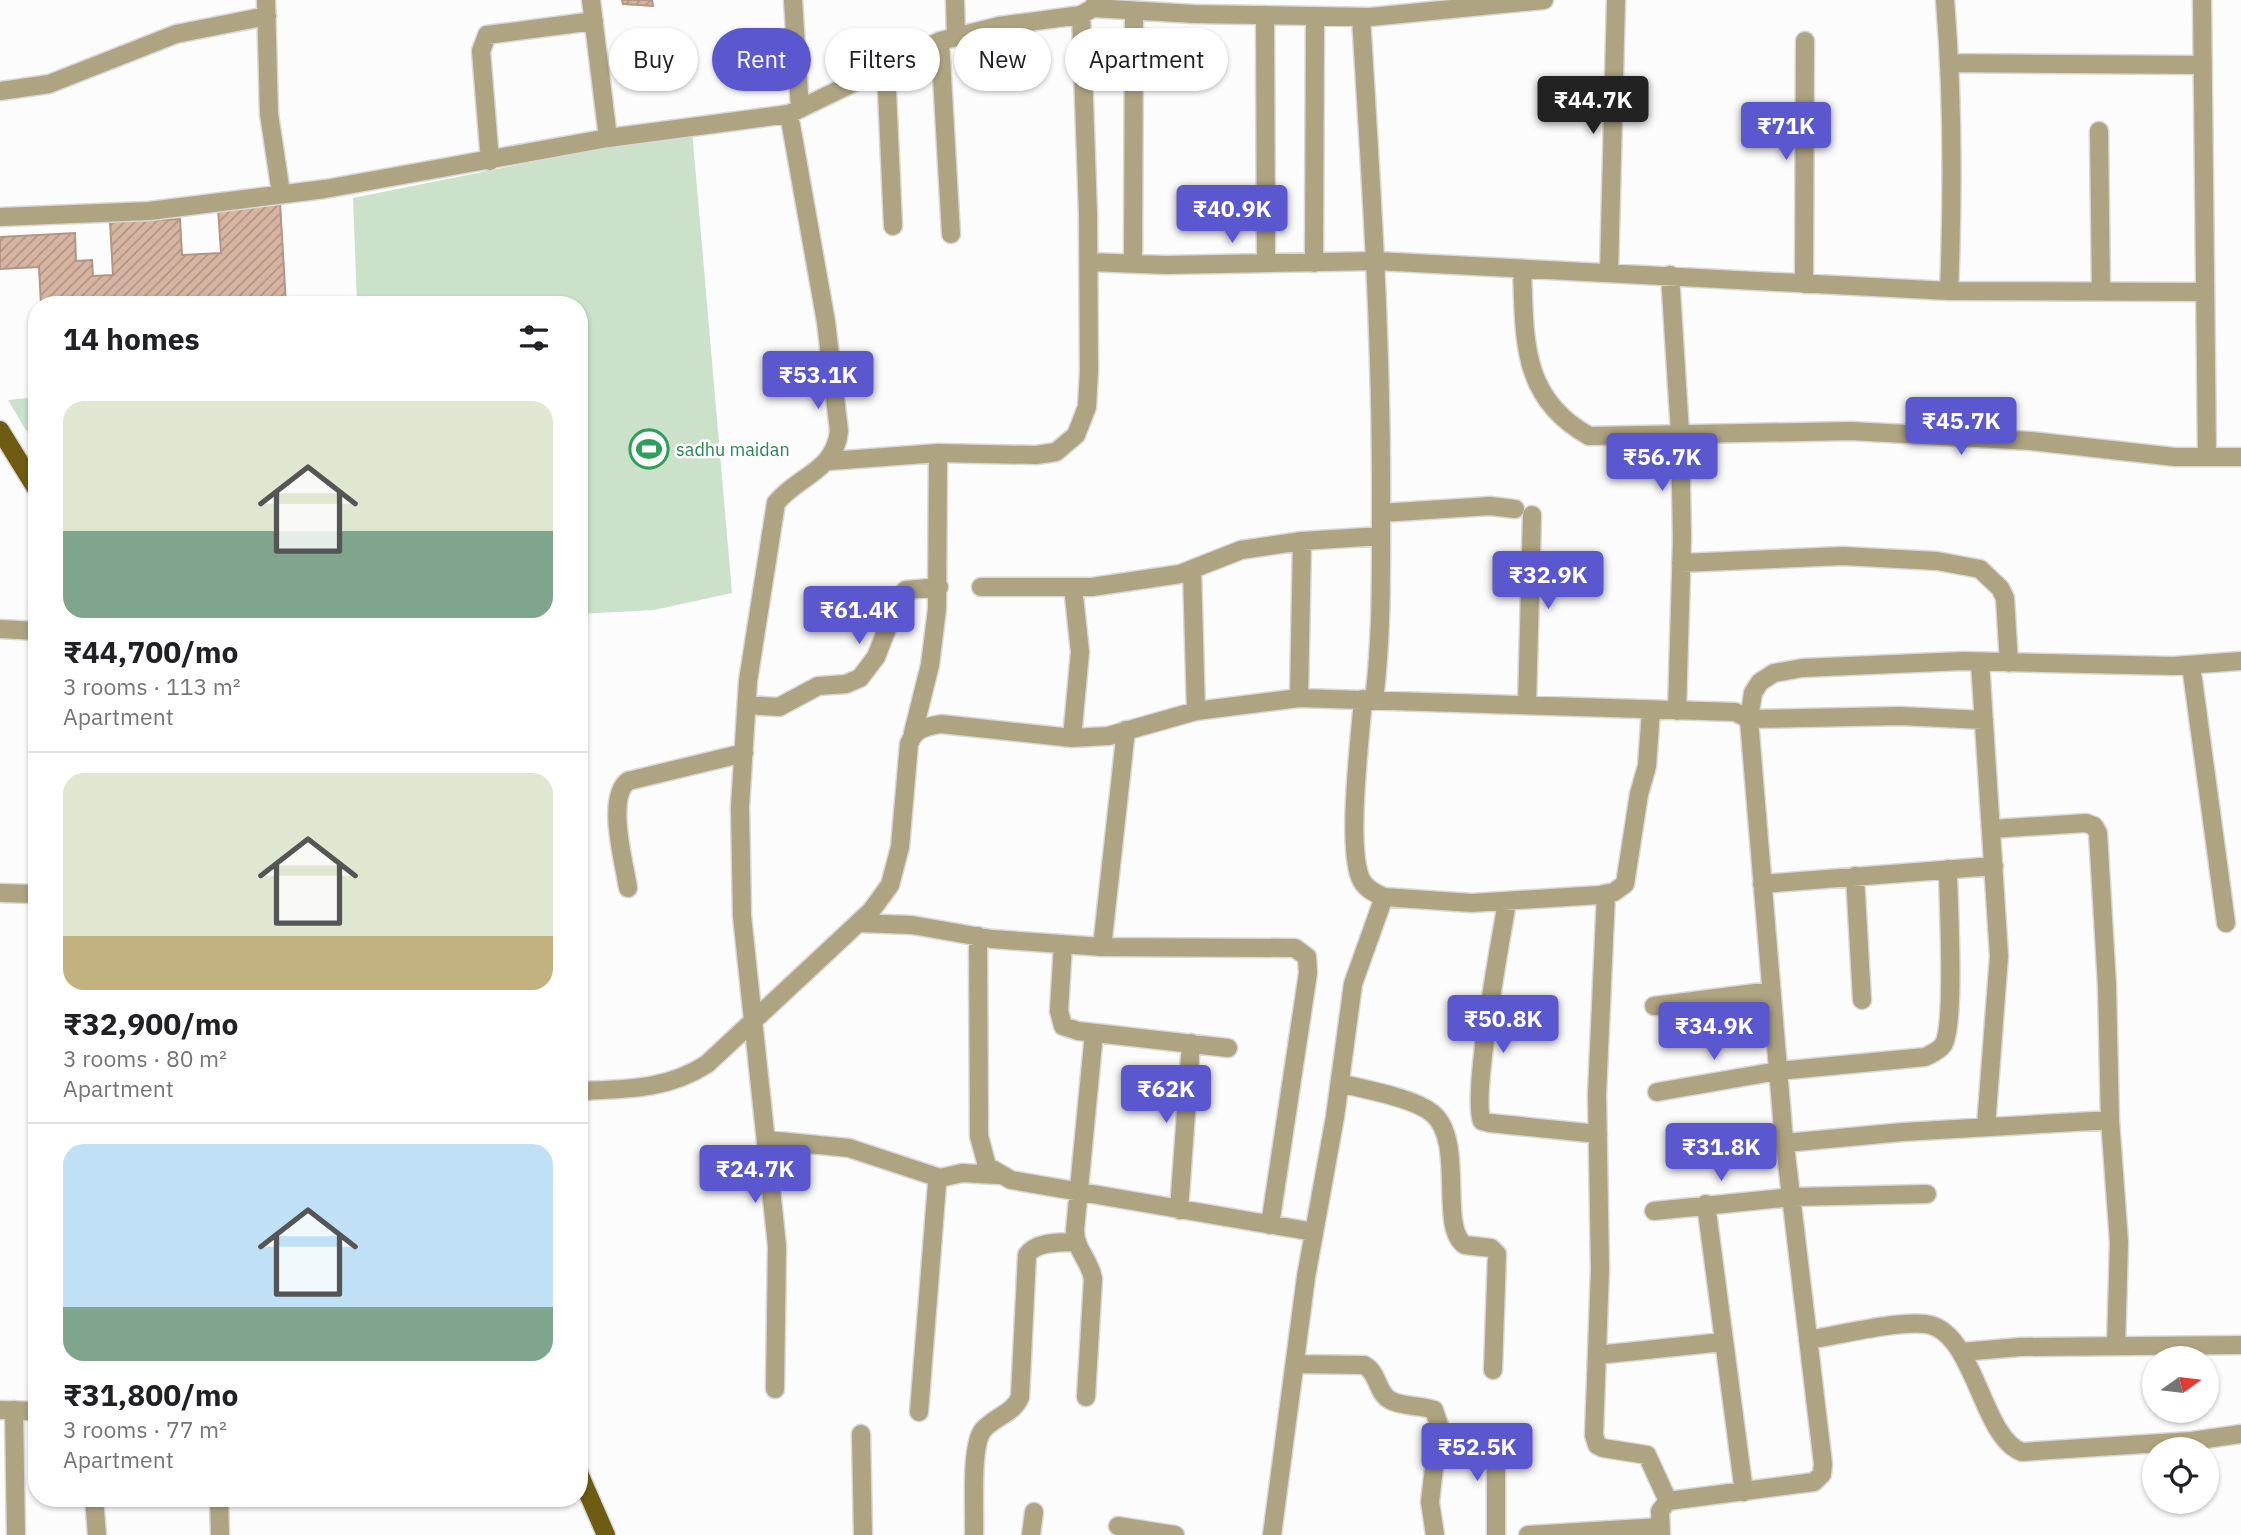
<!DOCTYPE html>
<meta charset="utf-8">
<style>
body{margin:0;font-family:"IBM Plex Sans",sans-serif;background:#f6f6f6;color:#202124;height:100vh;display:flex;flex-direction:column;font-size:26px;white-space:nowrap}
*{box-sizing:border-box;margin:0}
p{font-size:23px;color:#757577}
.icon{flex:none;width:38px;height:38px;fill:none;stroke:currentColor;stroke-width:2;stroke-linecap:round;stroke-linejoin:round}
.map{position:relative;flex:1;overflow:hidden}
.sheet{position:absolute;left:28px;top:296px;width:560px;height:1211px;display:flex;flex-direction:column;background:#fff;border-radius:28px;box-shadow:0 2px 5px #0004}
.sheet>*{flex:none}
.guide{position:absolute;left:609px;top:28px;width:665px;height:63px;display:flex;gap:14px}
.needle{width:46px;rotate:76deg}
.controls{position:absolute;left:2142px;top:1346px;display:grid;gap:14px}
.controls a{display:grid;place-items:center;width:77px;height:77px;border-radius:50%;background:#fff;box-shadow:0 2px 5px #0004;font-size:35px}
.price{position:absolute;translate:-50% -60px;padding:0 16px;border-radius:7px;background:#5a57cf;color:#fff;font-size:23px;line-height:46px;filter:drop-shadow(0 2px 4px #0008)}
.price::after{content:'';position:absolute;left:50%;top:42px;width:21px;height:16px;margin-left:-10px;background:inherit;clip-path:polygon(0 0,100% 0,50% 100%)}
.price.current{background:#222;color:#fff}
ul{padding:0;list-style:none}
li{display:grid;align-content:center;gap:14px;height:371px;padding:0 35px}
li+li{border-top:2px solid #e0e0e0}
li span{display:grid;place-items:center;height:217px;border-radius:21px;color:#555}
li>.icon{margin-inline-start:auto}
span .icon{width:126px;height:126px;fill:#fffc;stroke-width:1}
li b{font-size:30px}
h2{display:flex;justify-content:space-between;align-items:center;height:84px;padding:0 35px;font-size:30px}
.chip{padding:0 24px;border-radius:32px;background:#fff;box-shadow:0 2px 5px #0004;font-size:24px;line-height:63px}
.chip.current{background:#5a57cf;color:#fff}
.map>svg:first-child{display:block}
.green{fill:#cbe1ca}
.building{fill:url(#building-hatch);stroke:#b49584;stroke-width:2}
.lines{fill:none;stroke-linecap:round;stroke-linejoin:round}
.minor-casing{stroke:#dad8d7;stroke-width:21}
.major-casing{stroke:#dad8d7;stroke-width:21}
.minor{stroke:#aea482;stroke-width:18}
.major{stroke:#6f5b11;stroke-width:18}
.labels{text-anchor:middle;dominant-baseline:central;stroke-width:5;stroke-linejoin:round;paint-order:stroke}
.leisure-label{font-size:18px;fill:#27864d;stroke:#fff;text-anchor:start}
</style>
<div class="map">
<svg width="2241" height="1535" viewBox="0 0 2241 1535">
<defs>
<pattern id="building-hatch" width="6" height="6" patternUnits="userSpaceOnUse" patternTransform="scale(1.75)"><rect width="6" height="6" fill="#d7b4a2"/><path d="M-1 1l2-2M0 6l6-6M5 7l2-2" fill="none" stroke="#b09384"/></pattern>
</defs>
<rect width="100%" height="100%" fill="#fcfcfc"/>
<path class="green" d="M692 130 732 593 654 610 579 614V304H357L353 198Z
M37 397V449L8 400Z"/>
<path class="building" d="M622 0H652L653 6 623 4Z
M280 203 286 304H41L39 267 0 269V237L75 233 76 261 92 260 93 276 113 275 110 222 180 219 182 255 221 253 218 207Z"/>
<g class="lines">
<g class="minor-casing">
<path id="minor" d="M266 0 269 114 281 193
M591 0 608 138
M793 0 800 109
M955 0 956 37
M1945 0C1953 97 1953 194 1949 291
M2202 0 2207 457
M1093 8 1194 14 1370 17 1544 0
M1265 15 1266 263
M1361 17C1371 181 1382 345 1381 509 1381 573 1382 636 1374 700
M940 41 951 234
M1950 63 2202 65
M886 68 893 226
M0 91 49 84 176 34 267 16
M2099 131 2101 292
M490 161 481 51 487 35 594 21
M0 217 149 211 325 189 608 138 789 114 940 41 999 26 1081 15 1093 8 1097 0
M1089 262 1166 265 1376 261 1949 291 2205 292
M1314 263 1315 16
M1133 264 1134 11
M1522 269C1525 338 1520 398 1589 436L1851 431 2031 441 2175 457H2241
M1609 273 1616 0
M1670 275 1680 433 1682 539 1677 711
M1804 284 1805 41
M830 461 938 453 1036 455 1056 452 1076 435 1087 407 1089 371 1088 214 1081 15
M1381 513 1490 506 1515 509
M1681 563 1843 556 1937 561 1980 569 2000 588 2005 598 2009 663
M1192 570 1196 711
M981 587H1092L1180 574 1241 550 1302 541 1381 536
M0 629 37 631
M1980 662 1999 956 1986 1126
M2191 665 2226 923
M1299 698 1302 541
M1363 699C1360 740 1347 842 1360 877 1364 888 1374 893 1384 897L1472 903 1599 895 1614 892 1625 884 1639 794 1647 766 1651 710
M747 705 779 707 818 686 846 684 860 678 876 657 899 598 906 590 939 587
M1527 705 1532 515
M1984 720 1900 716 1749 719 1753 693 1760 682 1774 673 1802 668 1963 661 2173 666 2241 661
M913 733 930 665 937 609 938 453
M1072 738 1080 652 1073 587
M1992 829 2086 823 2094 826 2098 833 2107 986 2110 1120 2119 1242 2116 1346
M1855 876 1862 1000
M1762 884 1994 866
M628 888C624 862 606 798 628 781L744 753
M0 893 37 894
M1606 894 1597 1094 1600 1269 1594 1435 1597 1445 1603 1448 1647 1455 1668 1501
M1507 902C1501 939 1471 1096 1482 1121L1490 1123 1598 1134
M858 923 912 925 992 939 1102 947 1295 948 1307 957 1308 973 1270 1225
M978 936 979 1136 987 1166 1011 1180 1314 1232
M1063 944 1059 1011 1063 1026 1078 1031 1228 1048
M1102 947 1126 730
M1654 1006 1771 991
M1340 1083C1365 1090 1412 1097 1432 1113 1466 1140 1438 1228 1465 1245L1491 1248 1497 1254 1493 1370
M579 1091C626 1089 667 1090 707 1064L871 911 890 885 900 847 909 744C915 728 925 727 941 724L1072 738 1108 736 1196 711 1299 698 1735 712 1749 719 1750 732 1783 1129 1823 1464 1822 1474 1814 1482 1668 1501 1660 1511 1661 1535
M1657 1092 1778 1071 1925 1057C1931 1054 1939 1051 1943 1045 1956 1026 1948 899 1948 869
M768 1140 849 1148 940 1178
M1785 1143 1903 1132 2110 1120
M1706 1204 1744 1492
M1179 1210 1191 1043
M1654 1211 1792 1197 1927 1194
M1808 1340C1840 1335 1894 1321 1925 1324 1975 1329 1981 1438 2022 1452L2192 1441 2241 1434
M1961 1352 2020 1347 2241 1345
M1597 1355 1723 1342
M1295 1364 1364 1365C1379 1373 1376 1392 1390 1400 1402 1407 1421 1405 1434 1410L1439 1425 1430 1502 1435 1535
M775 1389 777 1246 742 916 740 807 748 681 776 503C799 475 835 471 839 431L826 322 789 114
M1086 1397 1093 1279C1090 1260 1075 1250 1075 1230L1094 1033
M0 1410 37 1411
M14 1410 16 1535
M919 1412 937 1184 940 1178 962 1173 997 1175
M861 1434 863 1535
M1436 1450 1490 1459 1496 1466V1535
M94 1498 97 1535
M219 1498 220 1535
M1118 1526 1175 1535
M974 1535C975 1512 970 1446 983 1430 994 1417 1014 1413 1020 1397L1027 1255C1036 1241 1060 1243 1075 1242
M1031 1535 1034 1512
M1272 1535 1306 1277 1335 1117 1353 984 1384 897
M1528 1535 1660 1527"/>
</g>
<g class="major-casing">
<path id="major" d="M0 430 37 490
M579 1473 606 1535"/>
</g>
<use href="#minor" class="minor"/>
<use href="#major" class="major"/>
</g>
<defs>
<g id="stadium-ring" transform="scale(2.0125)"><circle r="9.5" fill="#fff" stroke="#2e9e5b" stroke-width="1.5"/><path d="M0-5a6.5 5 0 1 0 0 10a6.5 5 0 1 0 0-10ZM-3.5-1.8h7v3.6h-7Z" fill="#2e9e5b"/></g>
</defs>
<g fill-rule="evenodd">
<use href="#stadium-ring" x="649" y="449"/>
</g>
<g class="labels">
<g class="leisure-label">
<text x="676" y="449">sadhu maidan</text>
</g>
</g>
</svg>
<div class="controls">
<a><svg class="needle" viewBox="-14 -14 28 28"><path d="M0-13l5 13h-10z" fill="#e53935"/><path d="M0 13l5-13h-10z" fill="#757577"/></svg></a>
<a><svg class="icon" aria-label="locate" viewBox="0 0 24 24"><circle cx="12" cy="12" r="6"/><path d="M12 2v4M12 18v4M2 12h4M18 12h4"/></svg></a>
</div>
<b class="price current" style="left:1593px;top:136px">₹44.7K</b>
<b class="price" style="left:1786px;top:162px">₹71K</b>
<b class="price" style="left:1232px;top:245px">₹40.9K</b>
<b class="price" style="left:818px;top:411px">₹53.1K</b>
<b class="price" style="left:1961px;top:457px">₹45.7K</b>
<b class="price" style="left:1662px;top:493px">₹56.7K</b>
<b class="price" style="left:1548px;top:611px">₹32.9K</b>
<b class="price" style="left:859px;top:646px">₹61.4K</b>
<b class="price" style="left:1503px;top:1055px">₹50.8K</b>
<b class="price" style="left:1714px;top:1062px">₹34.9K</b>
<b class="price" style="left:1166px;top:1125px">₹62K</b>
<b class="price" style="left:1721px;top:1183px">₹31.8K</b>
<b class="price" style="left:755px;top:1205px">₹24.7K</b>
<b class="price" style="left:1477px;top:1483px">₹52.5K</b>
<div class="guide">
<a class="chip">Buy</a>
<a class="chip current">Rent</a>
<a class="chip">Filters</a>
<a class="chip">New</a>
<a class="chip">Apartment</a>
</div>
<section class="sheet">
<h2>14 homes<svg class="icon" aria-label="filters" viewBox="0 0 24 24"><path d="M4 7h16M4 17h16"/><circle cx="9" cy="7" r="2"/><circle cx="15" cy="17" r="2"/></svg></h2>
<ul>
<li><span style="background:linear-gradient(#dfe7d0 60%,#7fa58c 0)"><svg class="icon" aria-label="home" viewBox="0 0 24 24"><path d="M3 11l9-7 9 7M6 9v11h12V9"/></svg></span><div><b>₹44,700/mo</b><p>3 rooms · 113 m²</p><p>Apartment</p></div></li>
<li><span style="background:linear-gradient(#dfe7d0 75%,#c2b280 0)"><svg class="icon" aria-label="home" viewBox="0 0 24 24"><path d="M3 11l9-7 9 7M6 9v11h12V9"/></svg></span><div><b>₹32,900/mo</b><p>3 rooms · 80 m²</p><p>Apartment</p></div></li>
<li><span style="background:linear-gradient(#bfe0f5 75%,#7fa58c 0)"><svg class="icon" aria-label="home" viewBox="0 0 24 24"><path d="M3 11l9-7 9 7M6 9v11h12V9"/></svg></span><div><b>₹31,800/mo</b><p>3 rooms · 77 m²</p><p>Apartment</p></div></li>
</ul>
</section>
</div>
